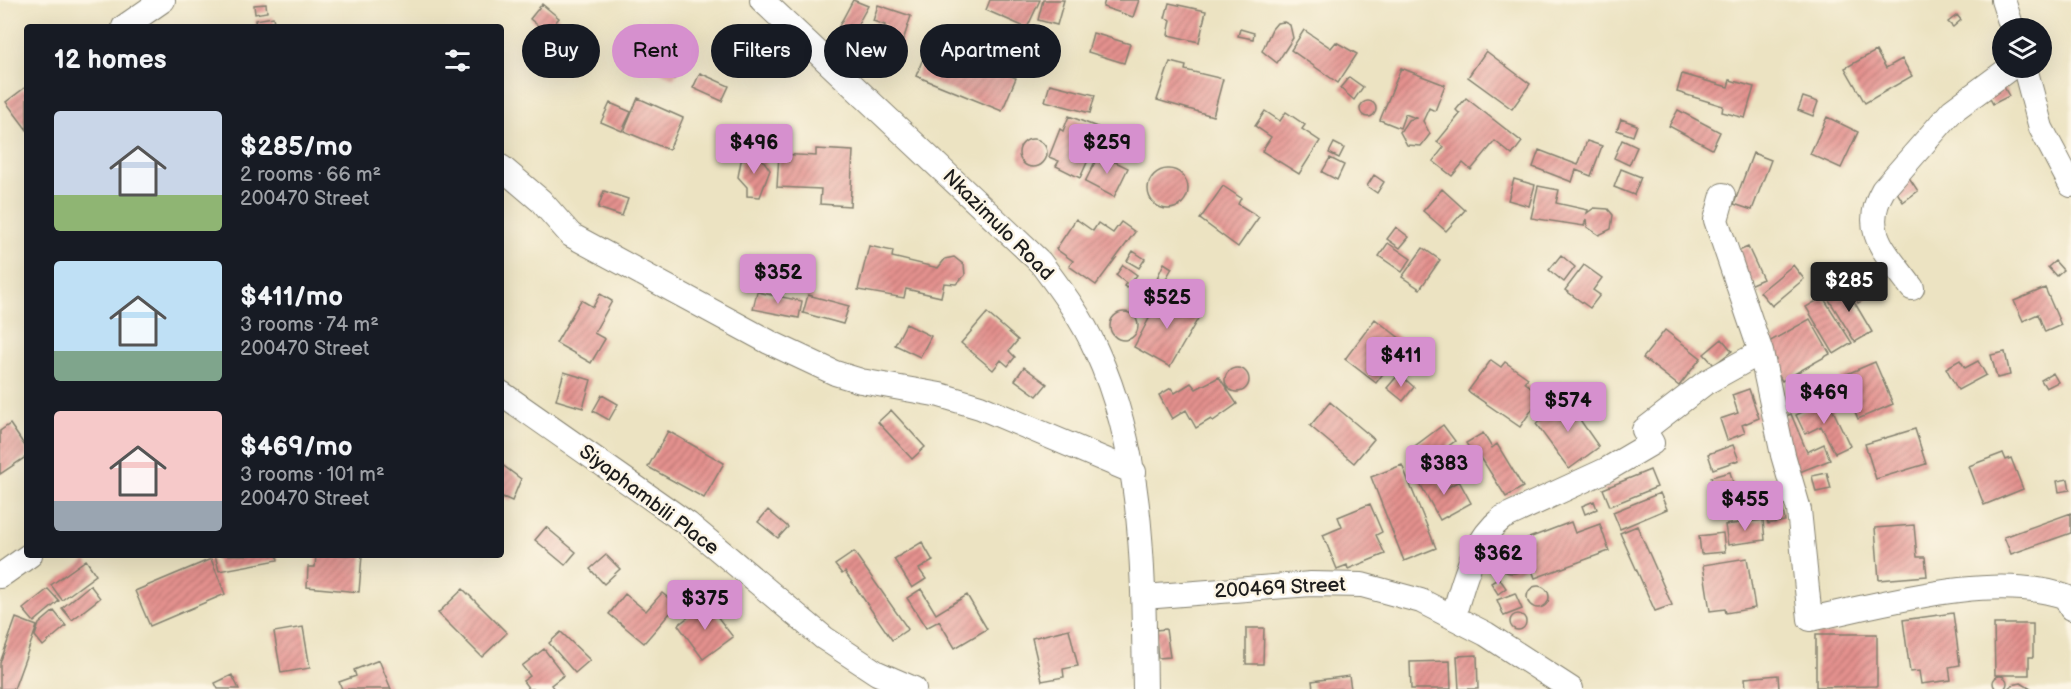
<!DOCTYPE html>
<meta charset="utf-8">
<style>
body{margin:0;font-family:"Balsamiq Sans",sans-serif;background:#242831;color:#f1f3f6;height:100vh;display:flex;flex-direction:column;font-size:22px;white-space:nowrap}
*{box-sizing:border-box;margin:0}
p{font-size:20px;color:#9ea1a6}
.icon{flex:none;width:33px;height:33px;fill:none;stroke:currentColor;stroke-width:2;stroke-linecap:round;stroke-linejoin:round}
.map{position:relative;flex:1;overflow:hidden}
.panel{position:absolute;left:24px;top:24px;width:480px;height:534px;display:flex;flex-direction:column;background:#171b24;border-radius:6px;box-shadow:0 6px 24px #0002}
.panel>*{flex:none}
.top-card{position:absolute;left:522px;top:24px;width:570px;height:54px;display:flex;gap:12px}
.tools{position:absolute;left:1992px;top:18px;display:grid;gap:12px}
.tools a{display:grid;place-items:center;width:60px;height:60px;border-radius:50%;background:#171b24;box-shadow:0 6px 24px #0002;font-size:30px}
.price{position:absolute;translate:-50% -51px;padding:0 14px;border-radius:6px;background:#d690ce;color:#111;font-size:20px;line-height:39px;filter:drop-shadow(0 2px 3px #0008)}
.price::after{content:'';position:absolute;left:50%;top:36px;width:18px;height:14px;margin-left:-9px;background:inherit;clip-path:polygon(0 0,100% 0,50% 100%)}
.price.on{background:#222;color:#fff}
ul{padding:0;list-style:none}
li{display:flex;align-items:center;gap:18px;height:150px;padding:0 30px}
li span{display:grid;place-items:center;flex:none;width:168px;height:120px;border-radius:6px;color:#555}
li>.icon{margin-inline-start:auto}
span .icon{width:72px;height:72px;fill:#fffc;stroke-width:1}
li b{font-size:26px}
h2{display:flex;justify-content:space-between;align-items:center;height:72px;padding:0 30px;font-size:26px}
.tag{padding:0 21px;border-radius:27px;background:#171b24;box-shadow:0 6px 24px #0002;font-size:21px;line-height:54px}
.tag.on{background:#d690ce;color:#111}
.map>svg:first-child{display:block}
.building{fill:url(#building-hatch)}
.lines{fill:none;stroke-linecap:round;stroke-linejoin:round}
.street-casing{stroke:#84806f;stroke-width:26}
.street{stroke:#fff;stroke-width:24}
.labels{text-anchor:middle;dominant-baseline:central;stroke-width:5;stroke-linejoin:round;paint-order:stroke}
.street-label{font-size:20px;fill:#1c1c1c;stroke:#fcf5e5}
</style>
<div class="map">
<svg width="2071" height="689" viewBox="0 0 2071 689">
<defs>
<pattern id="building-hatch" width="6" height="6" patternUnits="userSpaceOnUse" patternTransform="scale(1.5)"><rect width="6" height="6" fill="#e4918e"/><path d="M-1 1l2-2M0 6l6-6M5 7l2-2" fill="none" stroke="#b87673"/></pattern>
</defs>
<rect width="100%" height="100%" fill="#fcf5e5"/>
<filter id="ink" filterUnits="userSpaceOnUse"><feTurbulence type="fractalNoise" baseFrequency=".0167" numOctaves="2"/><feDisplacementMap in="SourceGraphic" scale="12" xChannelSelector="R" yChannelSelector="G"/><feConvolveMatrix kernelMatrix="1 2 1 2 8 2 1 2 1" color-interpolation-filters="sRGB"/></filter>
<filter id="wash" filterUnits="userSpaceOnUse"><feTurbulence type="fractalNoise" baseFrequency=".008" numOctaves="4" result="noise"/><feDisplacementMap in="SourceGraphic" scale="24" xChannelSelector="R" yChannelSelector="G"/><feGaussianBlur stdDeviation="1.35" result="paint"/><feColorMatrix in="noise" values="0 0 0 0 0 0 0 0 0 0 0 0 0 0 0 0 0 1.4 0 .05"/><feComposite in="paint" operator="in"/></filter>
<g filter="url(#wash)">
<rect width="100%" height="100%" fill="#ece3c2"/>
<g id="blocks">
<path class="building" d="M853 0 868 6 850 38 837 30Z
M990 0H1040L1027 28 986 10Z
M1043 0H1064L1057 25 1038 20Z
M1105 0H1139L1133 17 1103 7Z
M1169 3 1206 11 1199 42 1168 35 1171 20 1165 18Z
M266 4 267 12 255 14 254 5Z
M542 4 559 18 547 33 530 19Z
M878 5 911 16 899 53 878 46 885 25 873 21Z
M1957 15 1961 20 1953 27 1948 22Z
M273 17 275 27H256L255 20Z
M1284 22 1290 25 1293 38 1277 63 1262 51 1272 29 1277 23Z
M1240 29 1254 33 1253 39 1238 36Z
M1304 30 1331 48 1336 42 1357 54 1338 83 1291 50Z
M1093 33 1130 44 1124 63 1088 52Z
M653 48 682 63 674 79 645 64Z
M945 49 1016 78 1002 111 916 76 924 56 939 63Z
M1486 51 1530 84 1512 109 1468 77Z
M1876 51 1886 68 1902 59 1912 76 1865 103 1845 68Z
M1170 62 1186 66 1185 70 1223 79 1213 116 1157 100Z
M1401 68 1445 85 1435 111 1429 108 1423 121 1430 134 1421 146 1407 145 1400 132 1408 120 1416 118 1405 114 1400 128 1380 120Z
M700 73 729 86 722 101 693 88Z
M1682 74 1728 87 1730 80 1754 87 1745 118 1722 112 1723 106 1677 92Z
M1349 77 1363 87 1354 100 1340 88Z
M2000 80 2009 96 1993 104 1984 88Z
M1050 84 1095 95 1090 113 1045 101Z
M27 86V130L6 102Z
M1803 97 1818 102 1813 116 1798 110Z
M638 98 683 118 669 150 624 131Z
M1466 98 1522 142 1512 155 1495 141 1471 170 1463 163 1452 176 1433 161 1444 147 1437 142 1460 114 1456 110Z
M1360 109a8 8 0 1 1 16 0a8 8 0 1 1-16 0Z
M610 103 631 112 622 131 601 122Z
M1678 110 1720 132 1712 149 1669 126Z
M1265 111 1280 121 1286 112 1305 125 1302 129 1320 141 1299 174 1262 151 1271 137 1255 126Z
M1069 116 1102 129 1080 178 1056 166 1059 161 1049 157 1060 129 1063 131Z
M1827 117 1858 132 1841 168 1810 154Z
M1621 119 1637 125 1633 136 1617 130Z
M1019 153a14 14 0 1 1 28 0a14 14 0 1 1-28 0Z
M1622 140 1637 147 1629 165 1614 158Z
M1587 141 1602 146 1591 176 1576 170 1572 182 1533 167 1539 150 1578 165Z
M1334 143 1344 148 1339 158 1329 153Z
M816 149 853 151 850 206 820 204 821 189 777 187 779 154 816 156Z
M1753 153 1771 160 1752 210 1734 204Z
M1099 154 1128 168 1114 197 1085 182Z
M750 156 761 157 770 170 760 197 747 196V187L738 177 741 161Z
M1330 158 1344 165 1337 180 1322 172Z
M1148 189a20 20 0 1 1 40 0a20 20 0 1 1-40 0Z
M1621 169 1641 177 1634 195 1614 187Z
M1374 175 1384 182 1377 193 1367 186Z
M1908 176 1918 191 1903 202 1893 186Z
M1514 179 1535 185 1529 206 1508 200Z
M1223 186 1241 198 1238 204 1259 217 1238 247 1200 219Z
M1538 186 1559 190 1556 203 1588 210 1587 213 1594 208 1608 209 1613 215 1611 229 1599 235 1587 227 1586 219 1584 226 1531 218Z
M1442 189 1465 210 1446 231 1423 211Z
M604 191 628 199 622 216 598 208Z
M1076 219 1093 231 1098 223 1113 233 1121 222 1135 232 1096 285 1069 266 1073 261 1056 249Z
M1396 227 1409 237 1400 248 1387 239Z
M1388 243 1411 259 1402 272 1379 256Z
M869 246 893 251 892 257 938 268 945 259 954 257 964 265 965 275 956 284 944 283 941 297 906 289 904 298 858 290Z
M1748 247 1763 279 1749 285 1734 253Z
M1423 248 1440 260 1420 289 1402 277Z
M1133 251 1145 259 1139 268 1127 261Z
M1561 255 1575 267 1564 282 1549 270Z
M2055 261 2063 270 2056 276 2048 267Z
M1164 263 1172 268 1164 282 1157 278Z
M1123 265 1137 275 1127 288 1124 286 1126 283 1116 275Z
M1584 265 1602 278 1593 290 1600 295 1590 308 1565 290Z
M1793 265 1804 279 1772 306 1760 292Z
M1858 269 1874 294 1858 303 1845 281Z
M1843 283 1872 332 1855 342 1826 295Z
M2045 288 2061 325 2045 332 2038 314 2023 321 2014 301Z
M757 292 802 301 799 318 753 309Z
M1163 292 1200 315 1170 367 1134 347Z
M600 294 612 301 594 333 605 339 591 363 556 343 581 300 593 307Z
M808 295 849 306 843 324 803 313Z
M1823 297 1852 343 1834 354 1806 307Z
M1110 326a14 14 0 1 1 28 0a14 14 0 1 1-28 0Z
M987 313 1018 340 1009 351 1015 357 1008 366 1001 360 993 370 961 343Z
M1375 319 1406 343 1376 383 1345 359Z
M1810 319 1830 354 1782 381 1771 363 1776 360 1767 343Z
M906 324 931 336 920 357 895 345Z
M1665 330 1701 358 1679 386 1643 358Z
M1722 339 1732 351 1714 365 1704 354Z
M2005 352 2010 375 1997 378 1991 355Z
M1491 360 1501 367 1505 362 1528 378 1524 382 1542 395 1520 427 1468 391Z
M1960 360 1965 368 1978 361 1986 375 1958 390 1946 368Z
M1875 362 1893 404 1858 419 1840 377Z
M1024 367 1047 384 1037 396 1015 380Z
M1225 380a12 12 0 1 1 24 0a12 12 0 1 1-24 0Z
M564 372 591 380 583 408 556 400Z
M2053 373 2058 382 2046 388 2041 380Z
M1399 374 1414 387 1403 401 1387 388Z
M1219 377 1237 404 1213 421 1211 419 1196 428 1186 410 1172 419 1159 395 1171 388 1175 393 1191 383 1196 389Z
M1749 389 1759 418 1742 425 1745 433 1727 440 1720 419 1738 413 1732 395Z
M602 395 618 404 609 420 593 411Z
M1574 396 1585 412 1578 417 1599 447 1569 469 1536 424Z
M1828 400 1850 446 1835 453 1821 426 1805 434 1796 415Z
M1330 402 1374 439 1354 463 1310 426Z
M891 410 925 447 912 459 878 422Z
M1791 414 1807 452 1824 444 1830 460 1797 473 1777 420Z
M10 424 27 449V456L0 474V431Z
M1443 425 1455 441 1423 465 1411 449Z
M1915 429 1926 464 1876 479 1865 444Z
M668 431 724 463 704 498 648 467Z
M1483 433 1492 448 1497 444 1523 487 1506 497 1480 456 1476 459 1466 443Z
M1733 445 1739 460 1713 469 1708 454Z
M2003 453 2006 460 2011 458 2023 489 1984 505 1969 466Z
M501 464 521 479 512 501 503 497 501 500Z
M1402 465 1436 548 1404 561 1371 477Z
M1650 470 1657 487 1610 506 1603 489Z
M1434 472 1443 490 1459 481 1471 503 1440 520 1418 480Z
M1730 472 1735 489 1716 494 1711 477Z
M1827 473 1831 489 1816 492 1812 476Z
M2068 479 2070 490 2059 492 2057 481Z
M1660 493 1667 509 1620 529 1613 512Z
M1594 501 1597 509 1585 514 1582 506Z
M1370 504 1382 532 1376 535 1385 554 1348 569 1347 565 1337 569 1323 535 1342 527 1338 517Z
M768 510 788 527 778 538 758 522Z
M1783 510 1785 521 1768 524 1765 513Z
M2071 513V533L2011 554 2004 537Z
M1763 520 1765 540 1728 545 1725 525Z
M1571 522 1575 533 1600 524 1609 551 1535 578 1521 541Z
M1914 525 1917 557H1925L1927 576 1879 580 1875 528Z
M1637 526 1672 605 1655 611 1620 533Z
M546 527 576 552 565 565 535 540Z
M1723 533 1725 552 1701 554 1699 536Z
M922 542 933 561 919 569 926 579 912 588 894 559Z
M1497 558a15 15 0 1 1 30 0a15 15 0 1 1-30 0Z
M854 552 908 629 892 640 845 572 842 574 835 565Z
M215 555H277L278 560 219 571Z
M316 555H362L359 592 307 587 308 567H315Z
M606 555 620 569 604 584 590 569Z
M1747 558 1755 608 1726 613 1725 609 1710 611 1703 565Z
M211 559 225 594 150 626 135 591Z
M86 560 96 575 62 600 51 585Z
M1499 578 1506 588 1498 594 1491 583Z
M90 585 100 598 72 620 62 608Z
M1527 597a11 11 0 1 1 22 0a11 11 0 1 1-22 0Z
M48 589 59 601 34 622 23 609Z
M463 589 507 633 482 657 438 613Z
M921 589 936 614 967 595 987 629 955 648 939 621 926 628 907 598Z
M662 593 677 605 644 643 609 614 625 594 646 611Z
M1515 593 1522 609 1504 616 1497 600Z
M707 603 733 637 703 659 678 625Z
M54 611 66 626 43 646 35 636 39 624Z
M1953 613 1960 665 1949 667 1951 680 1921 684 1919 671 1910 672 1903 620Z
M1510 622a8 8 0 1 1 16 0a8 8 0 1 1-16 0Z
M16 618 37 626 14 689H0V663Z
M1994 624H2033V657H2029V675H1995Z
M303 627 310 668 281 673 274 632Z
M1246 628H1264L1263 664H1246Z
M1069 629 1078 666 1063 669 1064 677 1042 681 1032 638Z
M1166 629 1170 657 1158 658 1155 630Z
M561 632 590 660 575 673 549 643Z
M1816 634H1877V686L1816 687Z
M544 649 564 675 551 685 554 689H529L523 681 530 676 522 666Z
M1477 655 1478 689H1459L1457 656Z
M379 660 391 689H342L339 682 356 676 354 670Z
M1450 661 1451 689H1411L1410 662Z
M232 675 239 689H218L215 683Z
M1778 675 1779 689H1746L1745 678Z
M1993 683a7 7 0 1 1 14 0a7 7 0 1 1-14 0Z
M1349 676 1351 689H1313L1312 681Z
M2021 683 2031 689H2007L2012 685Z"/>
</g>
</g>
<g filter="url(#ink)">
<use href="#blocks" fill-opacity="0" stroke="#84806f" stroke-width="1.5"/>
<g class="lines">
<g class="street-casing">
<path id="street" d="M762 0 1040 262C1061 290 1082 318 1096 350 1145 456 1143 575 1145 689
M2003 0 2012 28
M124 27 163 0
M2025 68 2041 128 2071 185
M501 167 541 201 571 235 769 342 835 373 861 381 940 395 980 407 1134 472
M1723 195 1716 220 1761 352 1783 455 1799 510 1810 619C1883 604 1995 571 2066 597L2071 608
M1912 288C1888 254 1859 232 1883 190L1952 111 2010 68
M501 393 688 524 824 638 877 673 914 689
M0 576 30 555
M1144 597 1311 584 1362 585 1421 601 1486 634 1571 689
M1453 617C1464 581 1472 542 1502 518L1606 470 1652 443 1644 430 1705 383 1761 352"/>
</g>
<use href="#street" class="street"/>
</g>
</g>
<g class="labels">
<g class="street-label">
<text transform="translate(998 225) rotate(45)">Nkazimulo Road</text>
<text transform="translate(649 500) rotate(37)">Siyaphambili Place</text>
<text transform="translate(1280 588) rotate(-3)">200469 Street</text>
</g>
</g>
</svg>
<div class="tools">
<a><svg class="icon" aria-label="layers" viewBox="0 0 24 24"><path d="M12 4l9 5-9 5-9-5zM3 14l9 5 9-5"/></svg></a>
</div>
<b class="price" style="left:754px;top:175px">$496</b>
<b class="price" style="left:1107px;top:175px">$259</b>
<b class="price" style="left:778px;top:305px">$352</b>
<b class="price on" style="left:1849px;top:313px">$285</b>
<b class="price" style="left:1167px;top:330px">$525</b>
<b class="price" style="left:1401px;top:388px">$411</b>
<b class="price" style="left:1824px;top:425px">$469</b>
<b class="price" style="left:1568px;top:433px">$574</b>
<b class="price" style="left:1444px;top:496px">$383</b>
<b class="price" style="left:1745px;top:532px">$455</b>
<b class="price" style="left:1498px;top:586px">$362</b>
<b class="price" style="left:705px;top:631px">$375</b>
<div class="top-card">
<a class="tag">Buy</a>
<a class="tag on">Rent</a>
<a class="tag">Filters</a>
<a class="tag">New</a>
<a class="tag">Apartment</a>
</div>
<section class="panel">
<h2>12 homes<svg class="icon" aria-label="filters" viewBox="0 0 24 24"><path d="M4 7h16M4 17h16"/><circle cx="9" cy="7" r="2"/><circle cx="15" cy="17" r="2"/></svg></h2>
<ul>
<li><span style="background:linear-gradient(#c9d6e8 70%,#8fb573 0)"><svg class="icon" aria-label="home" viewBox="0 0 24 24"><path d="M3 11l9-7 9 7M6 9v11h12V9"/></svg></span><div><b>$285/mo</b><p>2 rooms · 66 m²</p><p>200470 Street</p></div></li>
<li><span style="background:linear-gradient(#bfe0f5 75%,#7fa58c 0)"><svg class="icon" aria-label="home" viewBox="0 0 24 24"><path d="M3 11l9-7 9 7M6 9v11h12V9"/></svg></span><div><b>$411/mo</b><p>3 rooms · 74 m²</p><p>200470 Street</p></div></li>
<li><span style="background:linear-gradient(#f6c9c9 75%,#9aa5b1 0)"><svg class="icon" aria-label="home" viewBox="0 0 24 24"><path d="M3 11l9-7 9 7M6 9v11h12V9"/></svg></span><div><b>$469/mo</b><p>3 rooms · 101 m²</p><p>200470 Street</p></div></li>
</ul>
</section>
</div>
